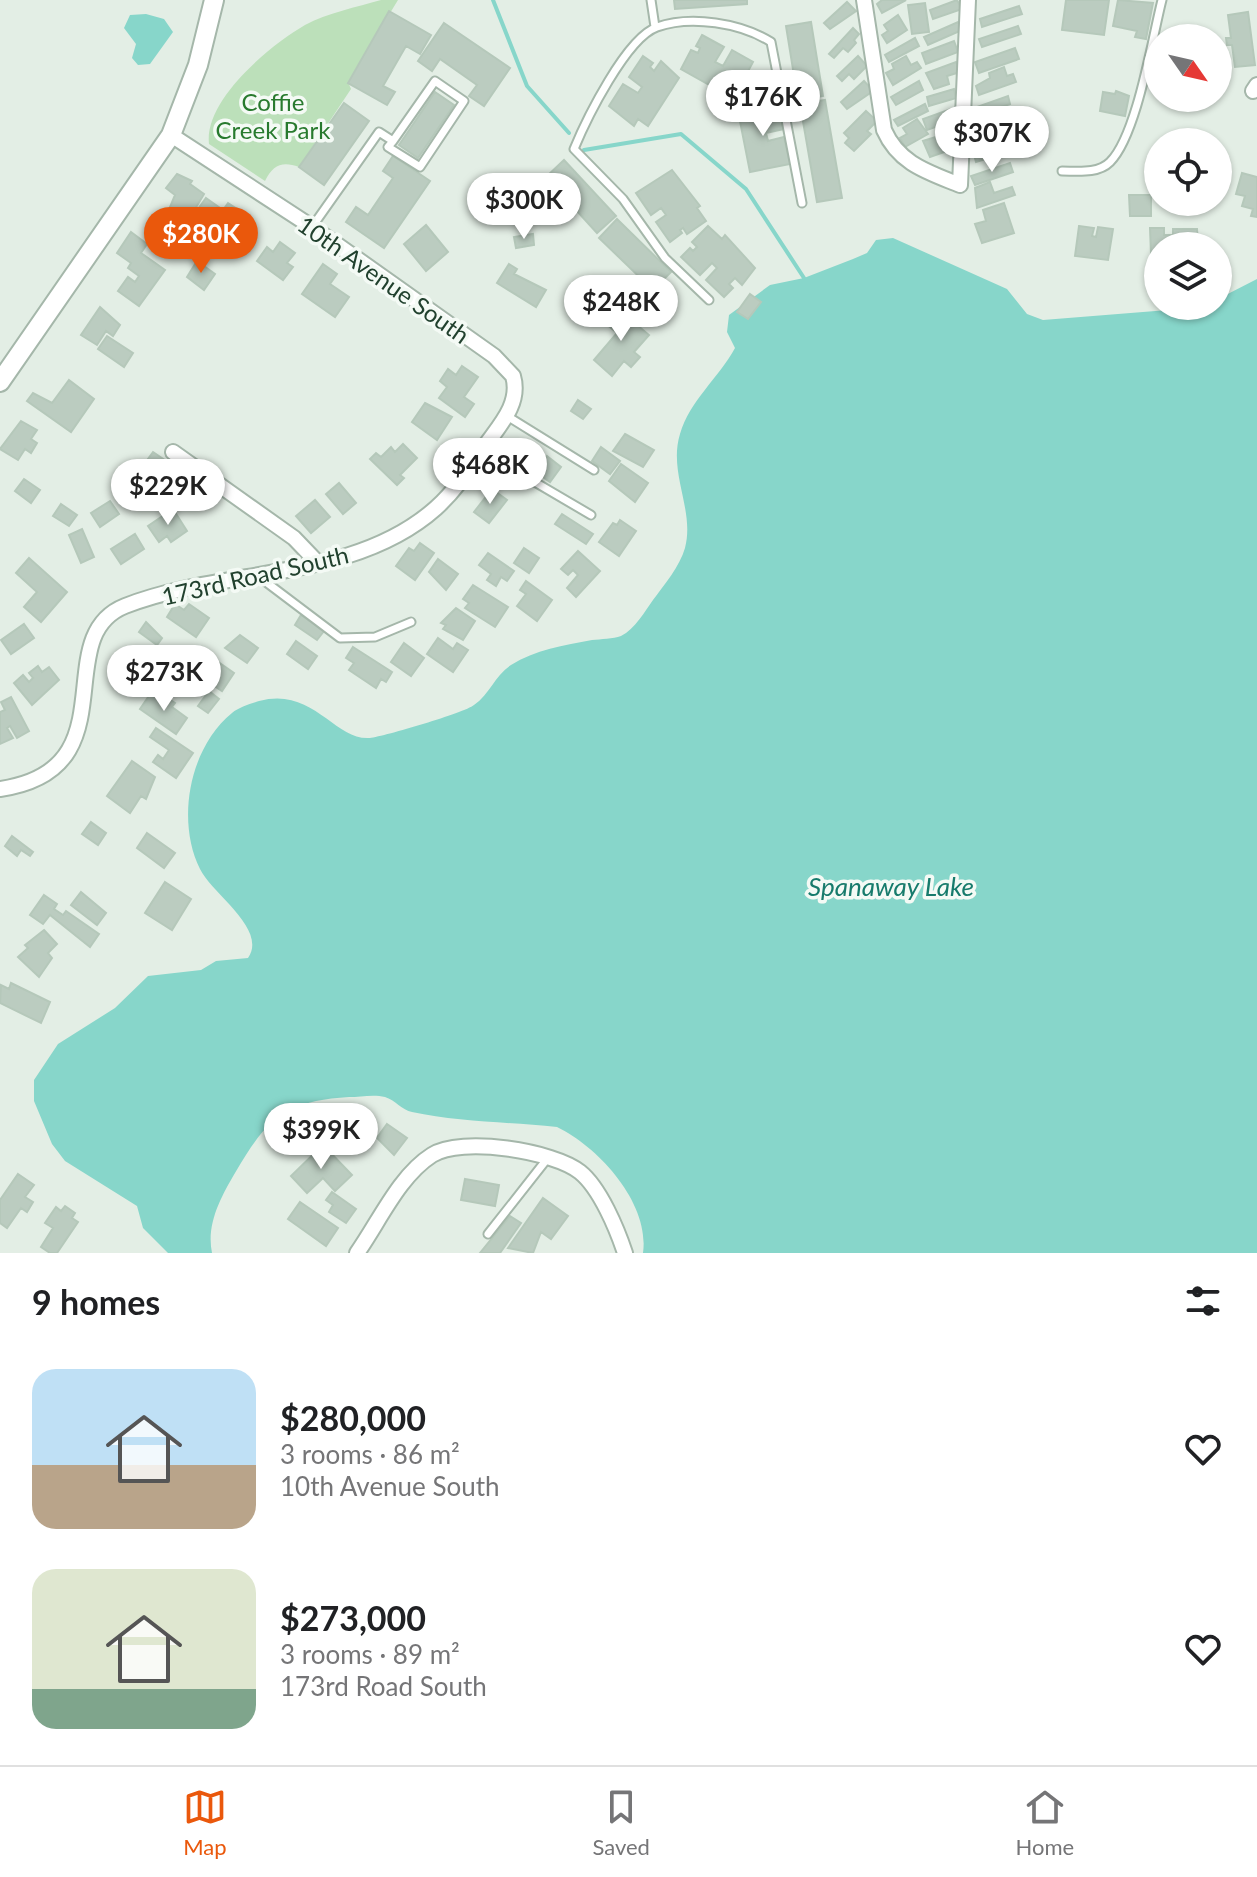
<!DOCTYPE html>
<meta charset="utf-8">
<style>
body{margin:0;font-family:Lato,sans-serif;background:#f2f2f2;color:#202124;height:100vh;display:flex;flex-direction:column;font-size:30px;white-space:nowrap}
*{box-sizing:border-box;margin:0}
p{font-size:26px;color:#757577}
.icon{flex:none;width:44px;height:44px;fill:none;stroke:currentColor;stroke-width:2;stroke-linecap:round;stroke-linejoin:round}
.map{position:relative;height:1253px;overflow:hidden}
.panel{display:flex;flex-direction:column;background:#fff;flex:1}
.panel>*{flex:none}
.needle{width:52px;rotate:124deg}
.tools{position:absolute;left:1144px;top:24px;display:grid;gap:16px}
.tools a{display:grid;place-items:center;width:88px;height:88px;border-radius:50%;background:#fff;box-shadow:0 2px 6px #0004;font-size:40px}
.price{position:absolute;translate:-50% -68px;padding:0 18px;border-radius:28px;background:#fff;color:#222;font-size:26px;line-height:52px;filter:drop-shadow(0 2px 4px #0008)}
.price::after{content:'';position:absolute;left:50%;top:48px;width:24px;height:18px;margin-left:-12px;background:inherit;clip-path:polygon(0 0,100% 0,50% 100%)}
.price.current{background:#ea580c;color:#fff}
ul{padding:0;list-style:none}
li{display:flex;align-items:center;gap:24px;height:200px;padding:0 32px}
li span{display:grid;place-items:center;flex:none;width:224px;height:160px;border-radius:24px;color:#555}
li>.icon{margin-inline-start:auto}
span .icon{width:96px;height:96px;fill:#fffc;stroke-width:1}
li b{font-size:34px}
h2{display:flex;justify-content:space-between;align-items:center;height:96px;padding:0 32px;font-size:34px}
.tabs{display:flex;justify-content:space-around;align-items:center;height:112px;border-top:2px solid #e0e0e0;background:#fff;font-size:22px;color:#757577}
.tabs a{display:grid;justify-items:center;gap:4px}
.tabs .current{color:#ea580c}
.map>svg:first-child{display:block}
.green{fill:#bce0ba}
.water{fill:#87d6ca}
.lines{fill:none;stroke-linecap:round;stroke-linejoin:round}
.stream{stroke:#87d6ca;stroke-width:4}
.building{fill:#bbccc0;stroke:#b5c8ba;stroke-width:2}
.service-casing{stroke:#a5b7aa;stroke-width:11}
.minor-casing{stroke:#a5b7aa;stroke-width:18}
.tertiary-casing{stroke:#a5b7aa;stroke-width:22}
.service{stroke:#fff;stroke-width:7}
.minor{stroke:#fff;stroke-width:14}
.tertiary{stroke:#fff;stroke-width:18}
.labels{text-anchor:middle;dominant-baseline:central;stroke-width:7;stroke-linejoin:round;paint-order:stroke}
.park-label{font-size:24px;fill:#287a2e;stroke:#f4faf5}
.street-label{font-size:24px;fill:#21412e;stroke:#f4faf5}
.water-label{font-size:26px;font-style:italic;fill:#177b6c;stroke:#f4faf5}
</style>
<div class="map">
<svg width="1257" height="1253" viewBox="0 0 1257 1253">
<rect width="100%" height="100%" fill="#e3eee5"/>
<path class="green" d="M381 0H398L348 82 351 89 299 167C282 161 273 165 265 181L209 144C204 100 269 46 305 25 327 13 357 7 381 0Z"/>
<path class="water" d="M146 14 164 19 173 32 150 64 138 65 132 58 136 44 124 28 130 15Z
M893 238 1007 289 1027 314 1043 320 1218 306V299L1257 279V1253H643C650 1204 600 1148 557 1127 510 1122 458 1122 412 1112 402 1110 395 1100 385 1097 374 1094 360 1097 349 1097 285 1101 267 1118 235 1173 221 1197 206 1224 212 1253H168L143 1228 137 1206 65 1161 52 1144 34 1101V1080L58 1044 115 1008 148 976 201 970 216 961 248 958C268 929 212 894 200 869 176 821 189 748 232 713 239 707 250 704 259 701 313 686 335 741 370 738 385 736 464 713 474 705 490 694 495 675 511 665 535 650 564 645 592 640 601 639 613 639 621 636 635 629 645 611 653 600 664 585 680 566 685 548 695 510 668 473 680 434 690 400 718 379 735 348L727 332 729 315 770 285 804 278 853 259 867 253 876 240Z"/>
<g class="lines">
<path class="stream" d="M493 0 527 86 569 133
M584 150 681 134 746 189 804 278"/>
</g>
<path class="building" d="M674 0H747V4L675 9Z
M906 0 882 13 877 4 882 0Z
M957 0 962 9 933 19 930 10Z
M1066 0H1109L1104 35 1062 30Z
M1118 0 1153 3 1146 39 1135 37 1137 31 1113 26Z
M847 2 856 11 830 29 824 23Z
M925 3 929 32 912 34 908 5Z
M1019 6 1022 14 982 27 980 19Z
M389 11 431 35 420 54 406 46 383 86 395 92 387 105 348 83Z
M1248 12 1255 65 1235 67 1232 45H1227L1226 38H1231L1228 15Z
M898 15 907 30 887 43 882 35 888 31 884 25Z
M811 22 823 96 798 100 786 26Z
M958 22 962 30 928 45 924 37Z
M444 23 510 68 484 106 469 96 477 85 440 59 432 71 418 61Z
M1018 26 1021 34 982 47 979 39Z
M853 28 859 34 854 40 856 43 848 52 843 48 834 58 829 54Z
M702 35 724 47 715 62 723 66 732 50 753 62 746 75 751 77 736 100 681 69 691 50 698 53 700 48 696 46Z
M915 38 919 46 889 62 885 55Z
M954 41 958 52 926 64 922 53Z
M1015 48 1019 59 979 73 975 62Z
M643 56 653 63 650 67 654 71 661 61 679 78 648 126 638 119 634 126 609 106 623 84 638 93 642 87 629 77Z
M858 56 867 66 854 79 849 74 842 81 837 76Z
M906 56 911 65 917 62 921 68 893 85 886 73 894 69 892 64Z
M956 62 960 72 947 76 949 84 934 89 926 73Z
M1004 67 1007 76 1013 74 1016 82 979 95 976 86 990 78 989 73Z
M864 81 873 91 847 109 841 102Z
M919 81 923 90 896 105 891 97Z
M954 89 956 98 929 106 927 97Z
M1116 91 1129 96 1125 116 1100 111 1103 92 1115 94Z
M435 92 454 105 418 158 399 145Z
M1008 96 1010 104 977 115 974 108Z
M825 100 842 198 817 202 800 104Z
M344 103 369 121 324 185 299 167Z
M779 104 784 129 766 133 768 141 784 137 790 164 750 172 738 111Z
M925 104 928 111 898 126 894 120Z
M951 109 955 120 927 130 923 119Z
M866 111 877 121 867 131 871 134 854 151 845 143 849 138 844 133Z
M917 119 928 134 905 147 900 138 907 134 903 128Z
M1009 119 1012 126 978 138 976 130Z
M949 133 952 142 942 145 944 152 930 157 923 141Z
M1008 141 1011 151 976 162 973 151Z
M393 156 430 181 384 248 346 222 356 207 368 215 393 178 383 171Z
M564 160 616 216 597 233 546 177Z
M1010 163 1013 172 975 185 971 176Z
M672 170 700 206 697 208 706 221 687 234 683 228 680 230 682 233 670 242 656 222 666 215 661 208 651 215 636 193Z
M1242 173 1257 177V217L1251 216 1253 209 1242 206 1245 196 1236 194Z
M177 174 192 181 190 184 204 194 183 229 166 217 175 195 166 188Z
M990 182 994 193 1012 187 1015 195 977 208 975 188Z
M1129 195H1151V216H1130Z
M206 198 223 210 228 203 237 209 225 222 230 225 218 236 204 226 210 218 198 209Z
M1004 203 1014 233 982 243 975 224 986 221 983 210Z
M617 219 671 272 653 290 599 238Z
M426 225 448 252 426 271 404 244Z
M708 226 722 239 725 235 755 268 742 285 735 278 729 284 733 288 724 297 706 280 717 268 712 263 700 275 681 257 690 248 693 251 697 247 692 242Z
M1079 226 1094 228 1092 236 1096 237 1098 227 1113 229 1108 260 1075 256Z
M1150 228H1164V235H1173V229H1197L1198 242H1188V246H1158V254H1151Z
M131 232 147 244 141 253 165 270 139 306 118 291 128 277 135 282 139 276 128 268 131 263 117 253Z
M533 234 534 245 516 248 514 237Z
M280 242 295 253 287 263 293 267 283 280 257 261 267 247 273 252Z
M197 261 215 274 204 290 187 277Z
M323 264 337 274 330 284 349 297 335 317 302 294Z
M509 264 517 269 514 274 546 290 536 307 497 283Z
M614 279 631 293 620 306 604 293Z
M750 294 761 302 748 319 737 312Z
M100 307 120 325 113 336 106 331 97 345 81 335Z
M618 309 649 335 634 352 640 357 631 367 624 361 612 376 594 360 617 333 605 323Z
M107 336 133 353 124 367 98 349Z
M462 366 478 377 464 397 474 404 465 417 439 398 447 387 440 381 448 369 456 375Z
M69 380 94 399 71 432 27 401 33 393 52 403Z
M578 400 591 409 583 419 571 411Z
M425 403 452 417 437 440 412 422Z
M21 421 37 430 31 439 37 443 31 453 25 449 18 460 0 449Z
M625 434 654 450 643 467 613 451Z
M403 444 417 458 400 475 404 478 397 485 370 459 376 453 381 457 391 447 395 452Z
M523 447 534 455 525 468 514 460Z
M601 447 620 461 610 474 592 461Z
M153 452 175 467 166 479 171 482 166 489 161 485 158 489 137 474Z
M547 456 561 467 550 482 536 472Z
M621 464 648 483 635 502 609 481Z
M24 479 40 490 31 503 15 491Z
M339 483 356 503 343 514 326 494Z
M492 489 507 500 489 523 474 512Z
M315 500 330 517 311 533 296 516Z
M110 501 119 514 100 527 91 513Z
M61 504 77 515 69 526 53 516Z
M173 509 187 531 171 542 167 536 159 542 148 526Z
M562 514 593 534 586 544 555 524Z
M620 520 636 531 619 556 599 542 613 523 617 525Z
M82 529 94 557 81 563 69 535Z
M135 534 144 549 121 564 111 549Z
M420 543 434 553 415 580 396 566 409 548 414 551Z
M524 548 539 558 529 573 514 563Z
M578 551 600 571 576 597 567 588 578 575 573 570 568 575 561 569Z
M488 553 514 571 507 581 501 577 496 586 487 580 491 574 479 565Z
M29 558 67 592 41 622 24 607 37 592 16 573Z
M438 559 458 574 446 590 429 572Z
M526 581 552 600 537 621 517 606 526 594 520 590Z
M473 585 508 607 495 627 465 608 469 603 463 599Z
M175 604 184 610 189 604 209 618 196 637 167 617Z
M456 608 475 621 463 640 443 629 446 625 441 623Z
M301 615 324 631 317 640 295 625Z
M146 622 162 638 157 645 139 632Z
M24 624 34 638 11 654 1 640Z
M240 635 258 648 247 663 225 648Z
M438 638 453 649 457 643 468 650 453 672 427 654Z
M296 641 317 656 308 669 287 654Z
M404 643 424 658 411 676 391 662Z
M353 647 392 672 386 682 381 679 376 688 349 670 354 663 346 658Z
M204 652 234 673 222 691 192 671Z
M38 666 42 672 49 667 59 680 32 705 14 683 23 675 29 682 33 678 29 673Z
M209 691 219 699 208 713 198 706Z
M151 693 166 703 169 699 175 703 172 707 187 718 176 734 140 709Z
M11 697 29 731 17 738 10 726 7 728 13 738 0 744V712L5 710 1 702Z
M156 728 193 753 176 778 153 762 158 755 163 759 169 750 150 737Z
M132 761 155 777 146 799 141 796 130 813 107 796Z
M91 822 106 833 98 845 82 834Z
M147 833 175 853 164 868 137 848Z
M12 836 33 852 30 856 21 850 17 856 5 846Z
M165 882 191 899 172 930 145 913Z
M81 892 106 913 97 925 71 905Z
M44 895 57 904 54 909 63 915 66 911 99 934 90 947 50 915 43 924 30 915Z
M44 930 57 944 48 953 52 958 39 977 18 957 28 948 25 945Z
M11 983 50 1002 41 1023 0 1003 1 985 9 989Z
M387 1124 407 1138 394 1155 377 1138Z
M323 1145 352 1175 335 1191 323 1178 307 1193 291 1176Z
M18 1174 34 1185 25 1197 33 1202 27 1212 21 1208 7 1228 0 1223V1200Z
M465 1179 499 1185 495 1206 461 1200Z
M332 1192 356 1209 346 1223 329 1212 333 1205 326 1200Z
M543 1198 568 1216 551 1239 541 1232 533 1253 508 1248Z
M300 1202 338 1228 326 1246 288 1219Z
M65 1206 75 1213 72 1218 78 1222 57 1253H50L41 1247 53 1228 45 1223 56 1207 61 1211Z
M510 1216 521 1223 500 1253H480Z"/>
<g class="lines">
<g class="service-casing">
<path id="service" d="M651 0 655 27
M1062 171C1077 171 1098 174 1110 162 1137 135 1152 39 1162 0
M312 227 379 132 393 141 388 147 420 167 464 101 435 81 393 141
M709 300 665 258 623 199 574 149C586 120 626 38 657 27 691 15 741 23 771 42L802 203
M507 416 594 470
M482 451 591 515
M258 576 340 638 375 637 411 622
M488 1234 547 1159"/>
</g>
<g class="minor-casing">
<path id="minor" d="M864 0 884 130C899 164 928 172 960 185L968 0
M1253 91 1257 85
M173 452 294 538 317 562
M0 789C132 770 47 637 125 606 224 567 353 582 436 508 456 490 470 468 485 446 500 425 521 403 513 376L494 356 312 227 171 135
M357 1253C379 1222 399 1176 432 1155 461 1136 554 1151 580 1172 600 1188 617 1229 625 1253"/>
</g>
<g class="tertiary-casing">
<path id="tertiary" d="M0 382 171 135 198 65 214 0"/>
</g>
<use href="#service" class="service"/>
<use href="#minor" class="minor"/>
<use href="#tertiary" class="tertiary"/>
</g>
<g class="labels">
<g class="park-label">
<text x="273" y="101">Coffie<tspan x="273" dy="28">Creek Park</tspan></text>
</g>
<g class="street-label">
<text transform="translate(384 279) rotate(35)">10th Avenue South</text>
<text transform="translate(255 575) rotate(-13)">173rd Road South</text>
</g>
<g class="water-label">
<text x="891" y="886">Spanaway Lake</text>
</g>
</g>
</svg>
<div class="tools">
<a><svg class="needle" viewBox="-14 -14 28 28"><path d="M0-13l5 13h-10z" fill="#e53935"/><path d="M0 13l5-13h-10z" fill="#757577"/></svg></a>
<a><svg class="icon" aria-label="locate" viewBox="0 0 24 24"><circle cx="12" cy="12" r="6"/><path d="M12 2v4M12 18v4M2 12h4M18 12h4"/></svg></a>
<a><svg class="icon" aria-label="layers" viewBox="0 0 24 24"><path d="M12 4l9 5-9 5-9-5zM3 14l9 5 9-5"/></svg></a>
</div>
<b class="price" style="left:763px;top:138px">$176K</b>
<b class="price" style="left:992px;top:174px">$307K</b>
<b class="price" style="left:524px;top:241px">$300K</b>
<b class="price current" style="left:201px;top:275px">$280K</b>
<b class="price" style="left:621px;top:343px">$248K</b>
<b class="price" style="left:490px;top:506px">$468K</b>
<b class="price" style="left:168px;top:527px">$229K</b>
<b class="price" style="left:164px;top:713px">$273K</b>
<b class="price" style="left:321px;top:1171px">$399K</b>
</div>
<section class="panel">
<h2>9 homes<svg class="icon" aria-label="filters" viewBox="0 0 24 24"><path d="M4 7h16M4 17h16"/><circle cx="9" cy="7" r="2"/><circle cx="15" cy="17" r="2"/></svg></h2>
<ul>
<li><span style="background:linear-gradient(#bfe0f5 60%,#b9a48a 0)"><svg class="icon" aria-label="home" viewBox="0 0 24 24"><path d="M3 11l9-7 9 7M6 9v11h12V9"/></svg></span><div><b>$280,000</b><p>3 rooms · 86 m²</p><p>10th Avenue South</p></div><svg class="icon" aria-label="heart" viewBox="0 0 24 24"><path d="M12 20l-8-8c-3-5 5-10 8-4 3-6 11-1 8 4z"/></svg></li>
<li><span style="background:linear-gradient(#dfe7d0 75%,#7fa58c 0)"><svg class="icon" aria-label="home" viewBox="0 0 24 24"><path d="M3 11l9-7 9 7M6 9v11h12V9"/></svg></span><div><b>$273,000</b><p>3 rooms · 89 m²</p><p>173rd Road South</p></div><svg class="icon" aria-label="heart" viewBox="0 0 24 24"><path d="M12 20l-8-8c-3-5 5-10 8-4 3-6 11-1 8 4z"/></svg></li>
</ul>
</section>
<nav class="tabs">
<a class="current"><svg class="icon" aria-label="map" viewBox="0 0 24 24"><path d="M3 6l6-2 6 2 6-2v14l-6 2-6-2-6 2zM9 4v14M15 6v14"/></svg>Map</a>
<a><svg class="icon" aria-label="saved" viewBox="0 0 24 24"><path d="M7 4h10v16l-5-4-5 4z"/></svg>Saved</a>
<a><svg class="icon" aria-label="home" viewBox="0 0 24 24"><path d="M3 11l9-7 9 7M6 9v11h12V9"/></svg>Home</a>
</nav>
